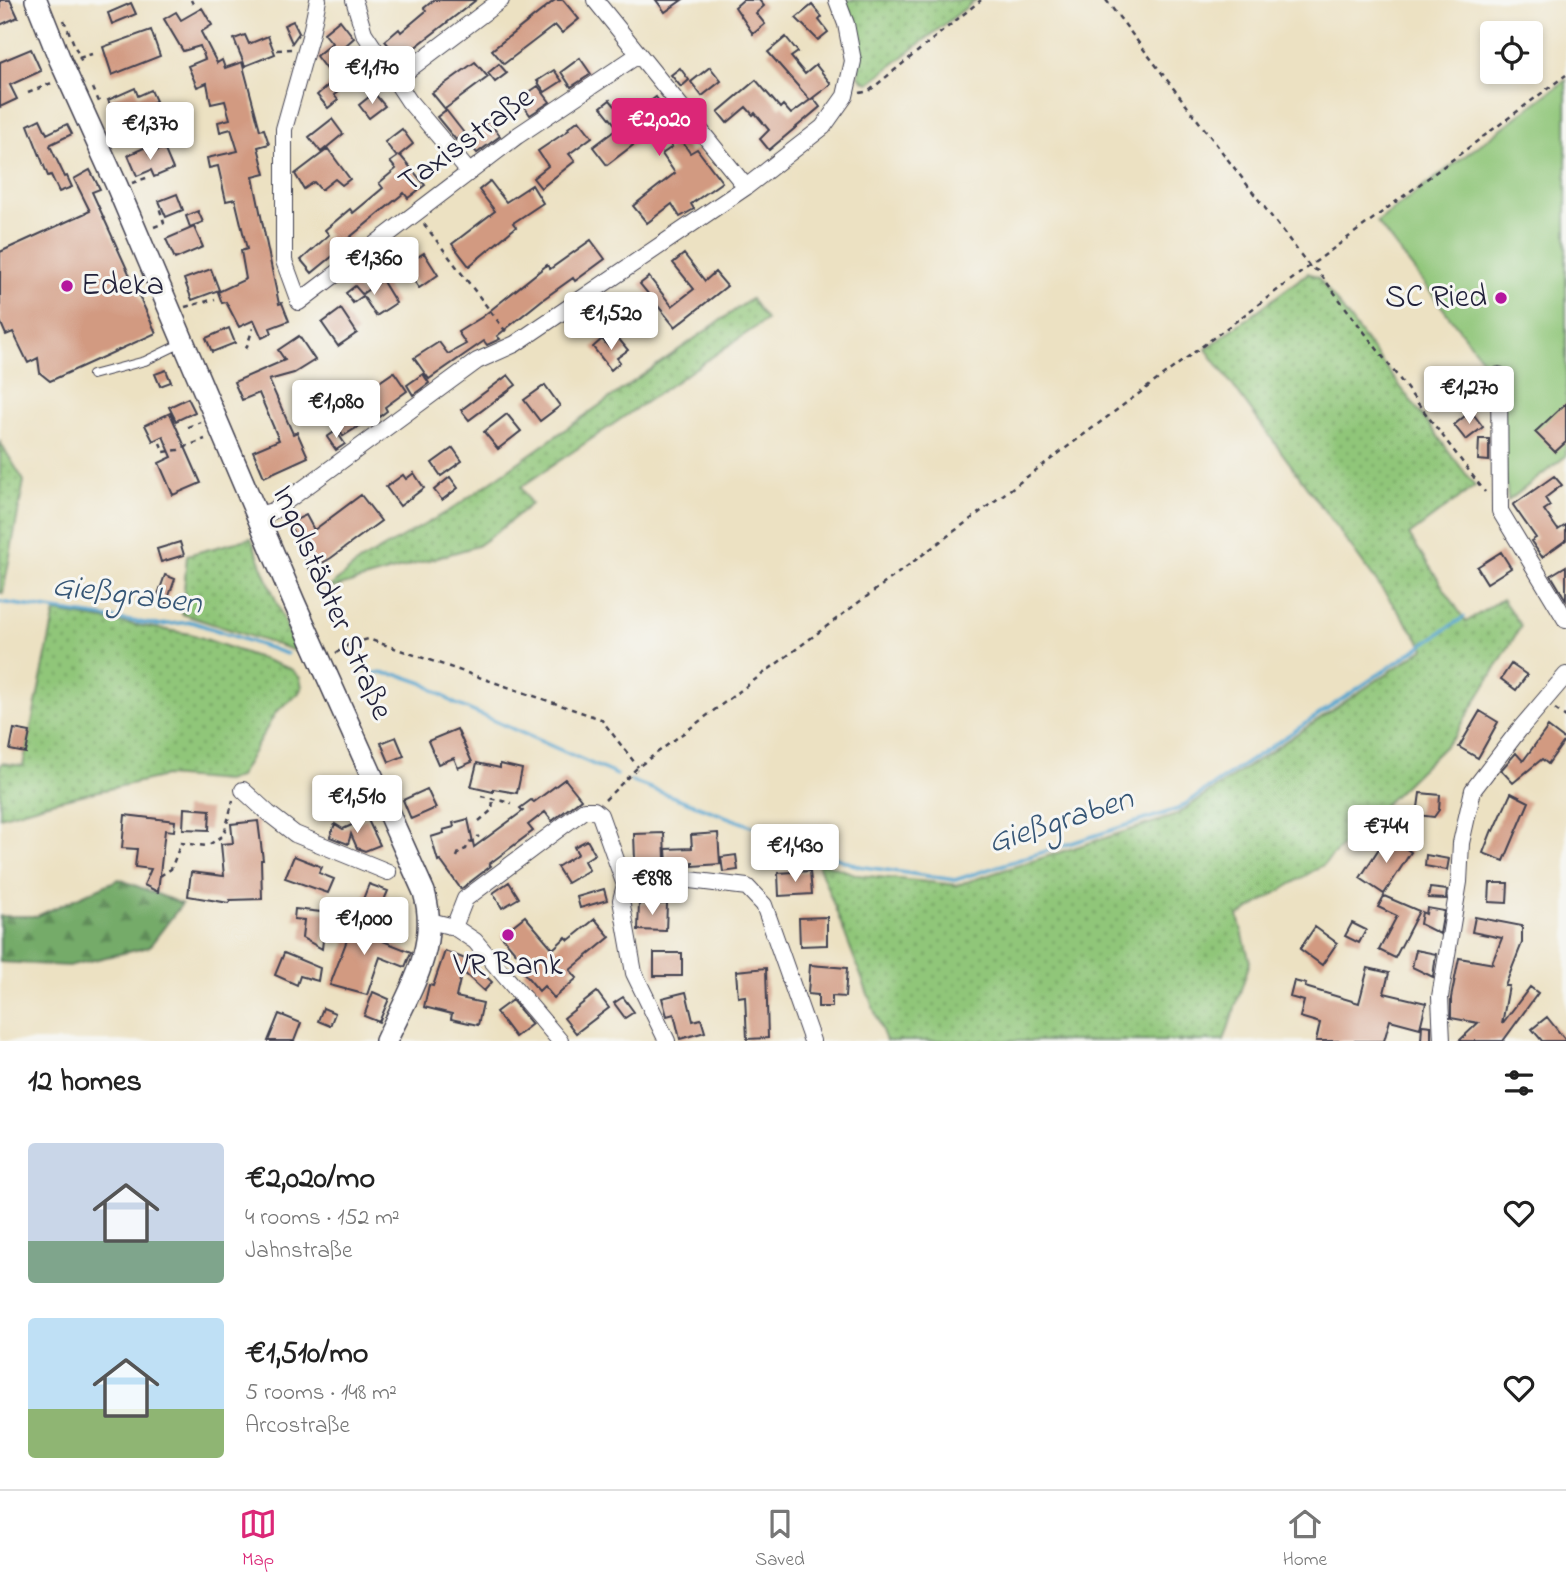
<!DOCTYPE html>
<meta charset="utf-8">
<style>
body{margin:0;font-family:"Indie Flower",sans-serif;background:#f2f2f2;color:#222;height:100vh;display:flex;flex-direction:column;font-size:26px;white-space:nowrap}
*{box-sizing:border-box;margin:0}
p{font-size:23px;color:#767676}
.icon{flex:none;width:38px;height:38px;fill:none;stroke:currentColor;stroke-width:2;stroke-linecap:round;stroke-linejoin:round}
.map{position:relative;height:1041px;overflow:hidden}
.side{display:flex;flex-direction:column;background:#fff;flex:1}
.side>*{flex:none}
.tools{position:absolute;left:1480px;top:21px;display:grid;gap:14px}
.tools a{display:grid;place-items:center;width:63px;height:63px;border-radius:7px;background:#fff;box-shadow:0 4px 10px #0003;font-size:35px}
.price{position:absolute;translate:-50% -60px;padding:0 16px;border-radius:7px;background:#fff;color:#222;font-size:23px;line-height:46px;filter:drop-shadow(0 2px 4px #0008)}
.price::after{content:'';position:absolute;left:50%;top:42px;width:21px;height:16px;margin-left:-10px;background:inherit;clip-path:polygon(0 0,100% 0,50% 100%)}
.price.current{background:#db2777;color:#fff}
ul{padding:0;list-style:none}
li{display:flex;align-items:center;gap:21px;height:175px;padding:0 28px}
li span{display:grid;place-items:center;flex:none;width:196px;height:140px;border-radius:7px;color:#555}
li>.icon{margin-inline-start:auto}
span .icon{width:84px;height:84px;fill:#fffc;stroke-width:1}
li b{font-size:30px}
h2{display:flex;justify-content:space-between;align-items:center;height:84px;padding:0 28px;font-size:30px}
.tab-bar{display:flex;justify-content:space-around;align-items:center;height:98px;border-top:2px solid #e0e0e0;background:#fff;font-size:19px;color:#767676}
.tab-bar a{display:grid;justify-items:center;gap:4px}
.tab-bar .current{color:#db2777}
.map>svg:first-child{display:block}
.grass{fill:url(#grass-dots);stroke:#59745a;stroke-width:2}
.forest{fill:url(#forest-firs);stroke:#4b6652;stroke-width:2}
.park{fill:#90c679;stroke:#59745a;stroke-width:2}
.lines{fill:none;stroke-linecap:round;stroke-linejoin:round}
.stream{stroke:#55a5cf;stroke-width:3.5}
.building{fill:#d29a81}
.lane-casing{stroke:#403f4f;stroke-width:10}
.street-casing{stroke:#403f4f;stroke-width:18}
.secondary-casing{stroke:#403f4f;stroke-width:24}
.path{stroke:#403f4f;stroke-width:2.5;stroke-dasharray:5 5;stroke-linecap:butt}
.lane{stroke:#fff;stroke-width:8}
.street{stroke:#fff;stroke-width:16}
.secondary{stroke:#fff;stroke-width:21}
.poi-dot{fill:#b5179e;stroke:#f6f6f2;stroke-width:2.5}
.labels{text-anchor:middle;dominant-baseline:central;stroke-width:6;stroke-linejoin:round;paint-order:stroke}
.street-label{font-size:32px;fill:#22223b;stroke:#f6f6f2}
.poi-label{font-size:32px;fill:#22223b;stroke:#f6f6f2;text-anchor:start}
.water-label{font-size:33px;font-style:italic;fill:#365676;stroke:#f6f6f2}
</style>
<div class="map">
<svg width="1566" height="1041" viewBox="0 0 1566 1041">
<defs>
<pattern id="grass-dots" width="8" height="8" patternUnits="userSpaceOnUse" patternTransform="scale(1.75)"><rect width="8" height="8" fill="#90c679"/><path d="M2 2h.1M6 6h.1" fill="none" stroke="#75a064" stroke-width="1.8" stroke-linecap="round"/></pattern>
<pattern id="forest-firs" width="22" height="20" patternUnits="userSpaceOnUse" patternTransform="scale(1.75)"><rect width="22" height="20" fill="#74ab69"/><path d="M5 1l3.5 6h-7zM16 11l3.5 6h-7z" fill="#5f8b58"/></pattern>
</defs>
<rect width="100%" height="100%" fill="#f6f6f2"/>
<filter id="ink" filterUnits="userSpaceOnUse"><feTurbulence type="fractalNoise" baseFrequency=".0143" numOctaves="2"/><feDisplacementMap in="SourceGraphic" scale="14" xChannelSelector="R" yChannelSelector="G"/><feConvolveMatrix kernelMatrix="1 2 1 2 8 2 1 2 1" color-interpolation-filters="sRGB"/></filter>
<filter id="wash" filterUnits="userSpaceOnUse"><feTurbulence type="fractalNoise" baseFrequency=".00686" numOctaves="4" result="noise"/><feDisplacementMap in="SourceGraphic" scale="28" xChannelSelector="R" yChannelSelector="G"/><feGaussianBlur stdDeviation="1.57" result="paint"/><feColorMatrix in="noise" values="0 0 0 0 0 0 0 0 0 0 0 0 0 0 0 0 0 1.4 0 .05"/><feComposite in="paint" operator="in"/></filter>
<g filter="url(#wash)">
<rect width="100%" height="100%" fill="#ece1c2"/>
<path class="grass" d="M844 0H976L869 83 864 81 859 76C860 48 856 25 844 0Z
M1308 273 1318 277 1475 486 1409 535 1466 622 1502 599 1521 626 1454 737 1323 865 1238 916 1250 962 1224 1041H886L817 861 858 875 957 885 1174 816 1425 648 1206 349Z
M751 299 766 320 521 487 531 504 501 529 477 546 326 590 359 562 452 509Z
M0 442 24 481 3 593H0Z
M251 538 296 651 182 614 187 555Z
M55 612 191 634 291 669 300 678 302 687 298 694 276 712 239 777 226 781 165 776 51 802 0 817V767L2 763 23 766Z"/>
<path class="forest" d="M119 879 182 904 149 947 68 966 0 962V916H37Z"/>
<path class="park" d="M1566 80V456L1508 501 1494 375 1377 222Z"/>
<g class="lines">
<path class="stream" d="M0 602 158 625 192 622 287 654
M363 679 376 673 400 675 423 683 454 703 617 775
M631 781 858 866 955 880 1178 809 1464 617"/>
</g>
<g id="blocks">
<path class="building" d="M0 0H10L18 17 0 25Z
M434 0H476L400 59 385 41 399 29 401 32 426 11 424 8Z
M555 0H563L579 19 562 33 555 25 504 64 492 50Z
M656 0H682L665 12Z
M743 0H759L764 6 756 13 765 24 753 34 735 7Z
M131 3 136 14 112 24 108 13Z
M812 5 822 17 819 20 828 32 818 40 796 18Z
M202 8 212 25 201 32 217 63 222 60 225 68 242 62 260 130 264 129 269 144 258 147 265 174 253 177 279 304 282 303 289 321 270 328 272 333 262 338 254 320 239 327 226 302 222 303 218 292 246 279 241 251 247 249 235 199 226 201 218 166 209 168 207 158 238 151 231 129 220 132 218 122 230 119 225 101 211 104 207 83 197 87 188 66 205 59 200 46 183 51 164 19 176 12 181 20Z
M340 20 354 38 346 45 366 70 334 95 338 100 328 108 317 95 334 80 316 56 332 43 324 33Z
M293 21 299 33 292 43 284 25Z
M151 30 160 56 112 75 103 47Z
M245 35 249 44 268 36 275 54 245 66 234 39Z
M786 37 798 52 791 57 805 74 816 65 831 84 810 100 768 52Z
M31 49 41 71 10 85 17 99 0 107V62Z
M580 58 591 74 571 87 561 72Z
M475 62 488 77 445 109 432 93Z
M499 64 507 73 495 82 488 73Z
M710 67 721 81 702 96 691 82Z
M680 68 689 80 681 87 671 75Z
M554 70 562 81 545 92 537 81Z
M756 80 780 108 783 105 791 114 813 98 820 107 769 150 760 139 769 130 755 113 753 115 746 107 727 123 718 112Z
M538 86 550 102 530 115 519 99Z
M135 88 138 96 151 90 156 101 116 118 108 100Z
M374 93 385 106 369 118 359 105Z
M656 97 679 128 675 131 690 153 697 149 722 182 691 204 694 209 680 217 672 204 647 223 633 206 675 173 662 154 672 147 657 127 607 165 593 147 618 128 601 107 610 100 615 106 623 101 633 114Z
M446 110 464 133 456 140 437 117Z
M40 119 47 134 67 124 72 134 51 144 50 146 65 177 67 176 72 187 59 192 51 175 48 176 28 125Z
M332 119 343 134 321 152 309 137Z
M579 120 592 137 569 154 575 161 541 188 533 178 548 166 538 151 569 130 568 128Z
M488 121 500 136 477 153 465 138Z
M402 129 413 144 397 157 385 142Z
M146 147 149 154 164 148 173 169 154 177 151 170 137 176 128 155Z
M328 149 350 179 342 185 335 179 321 190 314 182 304 189 295 174Z
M400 155 425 185 408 198 404 193 338 247 340 250 312 273 301 260 329 235 325 230 350 209 353 213 383 188 379 183 396 169 390 162Z
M90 170 100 189 92 192 156 333 50 381 40 373 38 358 28 363 13 332 6 335 0 321V252L90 211 74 179Z
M490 181 506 202 532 185 543 203 513 223 516 227 469 266 452 244 495 211 479 190Z
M177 194 183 210 166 217 159 201Z
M198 211 203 222 190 227 186 216Z
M194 227 203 247 175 259 166 239Z
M591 240 605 259 575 281 573 278 542 300 497 336 500 339 487 345 484 341 429 379 414 358 439 342 448 354 466 344 458 332 482 317 547 265 550 269Z
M424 253 438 275 419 288 404 266Z
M684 254 705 281 715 272 727 286 675 327 640 284 649 277 672 306 694 289 673 263Z
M211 269 219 290 192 300 184 279Z
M382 280 396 303 376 316 363 296 353 303 346 293 355 286 362 294Z
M599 303 608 315 598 322 589 310Z
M341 309 357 333 338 346 322 323Z
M229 328 235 343 212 352 206 338Z
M299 336 315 360 294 373 269 380 293 434 297 432 308 457 264 477 253 451 279 440 259 393 242 400 234 382 285 360 278 350Z
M618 338 628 350 617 358 620 362 611 370 593 347 602 339 608 346Z
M166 370 171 382 160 386 155 374Z
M394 372 407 391 385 407 387 411 379 417 377 415 343 436 331 416 355 401 359 409 378 395 372 387Z
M423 374 429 383 413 395 407 385Z
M508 375 516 385 469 420 461 410Z
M545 385 560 406 540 421 524 400Z
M188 398 195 412 176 421 169 407Z
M1566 403V442L1555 452 1535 432Z
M1471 411 1483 427 1466 440 1454 425Z
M170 413 201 483 173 495 159 463 172 457 163 436 153 441 145 425Z
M507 414 521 431 498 449 484 432Z
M336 431 345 444 336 450 327 437Z
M1479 439H1489V461L1478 460Z
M453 448 462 461 441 476 432 463Z
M414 473 424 488 400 506 386 487 403 475 406 479Z
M1554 476 1562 485 1545 498 1550 506 1544 510 1558 530 1566 525V540L1542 557 1531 541 1536 538 1513 505Z
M450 477 458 488 442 500 434 490Z
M361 495 381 521 331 558 310 570 289 523 306 515 314 530Z
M180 542 184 555 161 562 157 549Z
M1501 552 1511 568 1487 583 1477 567Z
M1566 566V600L1551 575Z
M165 575 175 579 165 607 155 603Z
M1511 664 1527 675 1516 690 1501 679Z
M1480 711 1498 722 1478 758 1459 747Z
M1548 727 1565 740 1548 764 1542 759 1513 783 1501 770 1516 753 1523 761Z
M14 729 30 732 26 753 10 750Z
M457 729 472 762 458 768 454 758 438 764 428 741Z
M396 737 404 756 389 762 381 743Z
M477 763 500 768V764L522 769 517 793 493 789V792L471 787Z
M565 779 581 799 552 821 545 812 528 825 533 831 489 864 491 866 461 889 440 860 438 861 431 837 444 833 443 830 454 827 453 823 468 819 474 847 523 811 520 808 531 800 534 802Z
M427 789 436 808 411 819 403 800Z
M1420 793 1440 795 1439 810 1434 817 1417 815Z
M1511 793 1529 802 1504 861 1483 853 1492 830 1494 831Z
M184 808 210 810 209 830 183 829Z
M125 815 175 821 174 831 165 830 158 892 144 885 151 869 135 867 137 849 122 848Z
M367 818 380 845 365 851 357 848 351 834 348 844 330 837 335 824 343 829Z
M258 821 263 860H261L262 899 230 900 229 903 188 896 191 872 224 876 221 844 233 843 231 824Z
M664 833 665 859 635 860 634 834Z
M718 833 720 864 693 866V862L667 864 666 849 692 848 691 835Z
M1387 836 1411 852 1384 894 1360 878Z
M587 840 595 854 584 861 589 870 567 883 557 867 578 854 574 847Z
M736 855 738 870 723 872 721 857Z
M1426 855 1449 859 1447 870 1425 866Z
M294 856 322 867 319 873 334 879 328 893 285 878Z
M810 871 812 894 779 896 778 873Z
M509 882 519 898 502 908 493 893Z
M1490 883H1508L1507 903 1489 902Z
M369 884 388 891 378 914 360 907Z
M1430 888 1447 890 1446 899 1428 898Z
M604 889 607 900 580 908 577 897Z
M1384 896 1419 911 1395 958 1379 950 1397 916 1378 907Z
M639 903 667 904 666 931 638 930Z
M1427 908 1444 911 1440 934 1420 924 1422 912 1426 914Z
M295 909 338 914 337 925 325 923 322 949 302 938 304 920 294 919Z
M356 916 376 919 370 936 411 952 405 967 380 957 367 995 330 985Z
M525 916 553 949 566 937 569 940 595 919 610 937 570 970 577 978 554 998 544 986 539 991 523 972 528 967 501 935Z
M827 917V945L800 946 799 918Z
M1475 917 1522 926V943L1505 986H1509L1502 1024 1530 987 1538 993 1503 1041H1459L1478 1023 1451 1018V998L1459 958 1494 964 1492 963 1502 938 1472 932Z
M1352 923 1366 930 1359 943 1345 936Z
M1315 927 1337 943 1322 965 1300 949Z
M1416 950 1436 954 1433 977 1412 967Z
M445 951 478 964 477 968 492 982 484 991 462 971 456 997 483 1003 478 1025 451 1019 452 1014 424 1007 429 985 433 986Z
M284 953 320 968 318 981 300 976 297 985 275 975Z
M654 953H682V976H654Z
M810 965 847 968 845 997 832 996V1007H818V995L808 994Z
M766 968 768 1038 747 1039 745 996 738 997 736 971Z
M1368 968 1389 973 1384 993 1426 1003 1420 1028 1390 1020 1384 1041H1316L1320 1023 1300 1017 1304 1001 1290 997 1294 981 1306 984 1305 987 1359 1003Z
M373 992 389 999 379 1022 364 1016Z
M597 992 609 1008 576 1033 564 1018Z
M686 992 693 1021 701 1019 705 1032 680 1039 674 1014 667 1016 662 998Z
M623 997 634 1012 625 1018 614 1003Z
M512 1000 532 1024 515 1037 496 1012Z
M323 1008 335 1013 330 1026 318 1021Z
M279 1014 301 1023 294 1041H268Z
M1547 1017 1566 1041H1542L1532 1029Z
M1422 1025 1431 1026V1041H1421Z"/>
</g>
</g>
<g filter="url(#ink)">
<use href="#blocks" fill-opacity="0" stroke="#403f4f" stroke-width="2"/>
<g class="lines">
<g class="lane-casing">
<path id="lane" d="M92 375 145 361 182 343"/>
</g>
<g class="street-casing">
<path id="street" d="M318 0 311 33 284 129V261L299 302 517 136 638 55
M354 0 364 33 409 101 469 172
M595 0 746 187
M395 80 501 0
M1499 375 1500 511 1566 620
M258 515 273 511 477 361 515 344 746 187 823 127 845 96 853 61 846 24 837 0
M243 790 268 813 295 834 388 872
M430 921 454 927 475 941 560 1041
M454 927 465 899 584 810H594L600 815 625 885
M667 1041 634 973 621 900 625 885 641 874 747 887 764 905 812 1041
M1442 1041 1440 997 1459 882 1461 843 1473 790 1519 730 1566 675"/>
</g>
<g class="secondary-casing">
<path id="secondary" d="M36 0 60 60 117 186 294 602 424 892C440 947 409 992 386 1041"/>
</g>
<path class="path" d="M191 0 193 4
M1106 0 1310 267 1318 271 1485 492
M64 20 83 66
M277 50 291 49
M79 58 92 54
M93 88 100 104
M28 93 54 82
M860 93 869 91 981 0
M132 183 149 177
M424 224 507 333
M154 227 164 223 159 207
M185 307 215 299
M246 349 253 328
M188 427 201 422
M160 443 164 452 178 450 205 439
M336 653 348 645 368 639 601 719 638 767
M1555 709 1566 717
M481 796 511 803
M605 800 638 767 1566 75
M479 821 492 810 493 799
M457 857 459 852 466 849 468 844 479 836
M160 876 171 869 181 843 207 846 224 835 233 800"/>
<use href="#lane" class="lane"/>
<use href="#street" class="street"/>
<use href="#secondary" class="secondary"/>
</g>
</g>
<g class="poi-dot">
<circle cx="67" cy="286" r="7"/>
<circle cx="1501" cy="298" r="7"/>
<circle cx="508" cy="935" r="7"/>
</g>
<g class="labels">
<g class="street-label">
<text transform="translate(467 141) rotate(-36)">Taxisstraße</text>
<text transform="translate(331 603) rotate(66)">Ingolstädter Straße</text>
</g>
<g class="poi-label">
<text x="81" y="286">Edeka</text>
<text x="1487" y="298" text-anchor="end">SC Ried</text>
<text x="508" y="966" text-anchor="middle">VR Bank</text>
</g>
<g class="water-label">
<text transform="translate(127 596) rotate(7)">Gießgraben</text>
<text transform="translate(1061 822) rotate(-18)">Gießgraben</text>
</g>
</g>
</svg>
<div class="tools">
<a><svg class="icon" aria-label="locate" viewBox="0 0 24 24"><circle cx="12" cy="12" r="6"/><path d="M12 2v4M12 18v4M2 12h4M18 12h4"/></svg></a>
</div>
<b class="price" style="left:372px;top:106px">€1,170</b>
<b class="price current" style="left:659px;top:158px">€2,020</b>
<b class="price" style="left:150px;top:162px">€1,370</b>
<b class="price" style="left:374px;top:297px">€1,360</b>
<b class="price" style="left:611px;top:352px">€1,520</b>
<b class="price" style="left:1469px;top:426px">€1,270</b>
<b class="price" style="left:336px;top:440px">€1,080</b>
<b class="price" style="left:357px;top:835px">€1,510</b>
<b class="price" style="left:1386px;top:865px">€744</b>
<b class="price" style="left:795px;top:884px">€1,430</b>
<b class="price" style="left:652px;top:917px">€898</b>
<b class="price" style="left:364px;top:957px">€1,000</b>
</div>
<section class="side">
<h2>12 homes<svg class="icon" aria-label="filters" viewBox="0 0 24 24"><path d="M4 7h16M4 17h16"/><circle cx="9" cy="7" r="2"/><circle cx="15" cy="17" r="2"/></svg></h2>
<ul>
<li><span style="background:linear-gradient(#c9d6e8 70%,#7fa58c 0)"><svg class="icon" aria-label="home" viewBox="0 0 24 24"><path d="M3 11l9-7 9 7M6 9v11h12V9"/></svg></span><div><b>€2,020/mo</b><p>4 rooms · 152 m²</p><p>Jahnstraße</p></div><svg class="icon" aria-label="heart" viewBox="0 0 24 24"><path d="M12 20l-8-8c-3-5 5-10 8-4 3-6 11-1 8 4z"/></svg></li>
<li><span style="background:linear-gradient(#bfe0f5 65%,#8fb573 0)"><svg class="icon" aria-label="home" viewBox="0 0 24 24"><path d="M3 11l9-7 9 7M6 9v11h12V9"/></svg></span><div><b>€1,510/mo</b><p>5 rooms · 148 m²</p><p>Arcostraße</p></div><svg class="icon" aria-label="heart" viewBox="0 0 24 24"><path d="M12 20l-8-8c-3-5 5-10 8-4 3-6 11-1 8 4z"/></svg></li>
</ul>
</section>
<nav class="tab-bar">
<a class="current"><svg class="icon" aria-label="map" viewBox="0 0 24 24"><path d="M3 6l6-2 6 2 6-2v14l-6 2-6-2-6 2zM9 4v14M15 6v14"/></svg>Map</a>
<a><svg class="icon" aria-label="saved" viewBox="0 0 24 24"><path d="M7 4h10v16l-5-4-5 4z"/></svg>Saved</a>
<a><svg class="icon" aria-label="home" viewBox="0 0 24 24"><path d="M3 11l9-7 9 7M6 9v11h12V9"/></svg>Home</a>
</nav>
